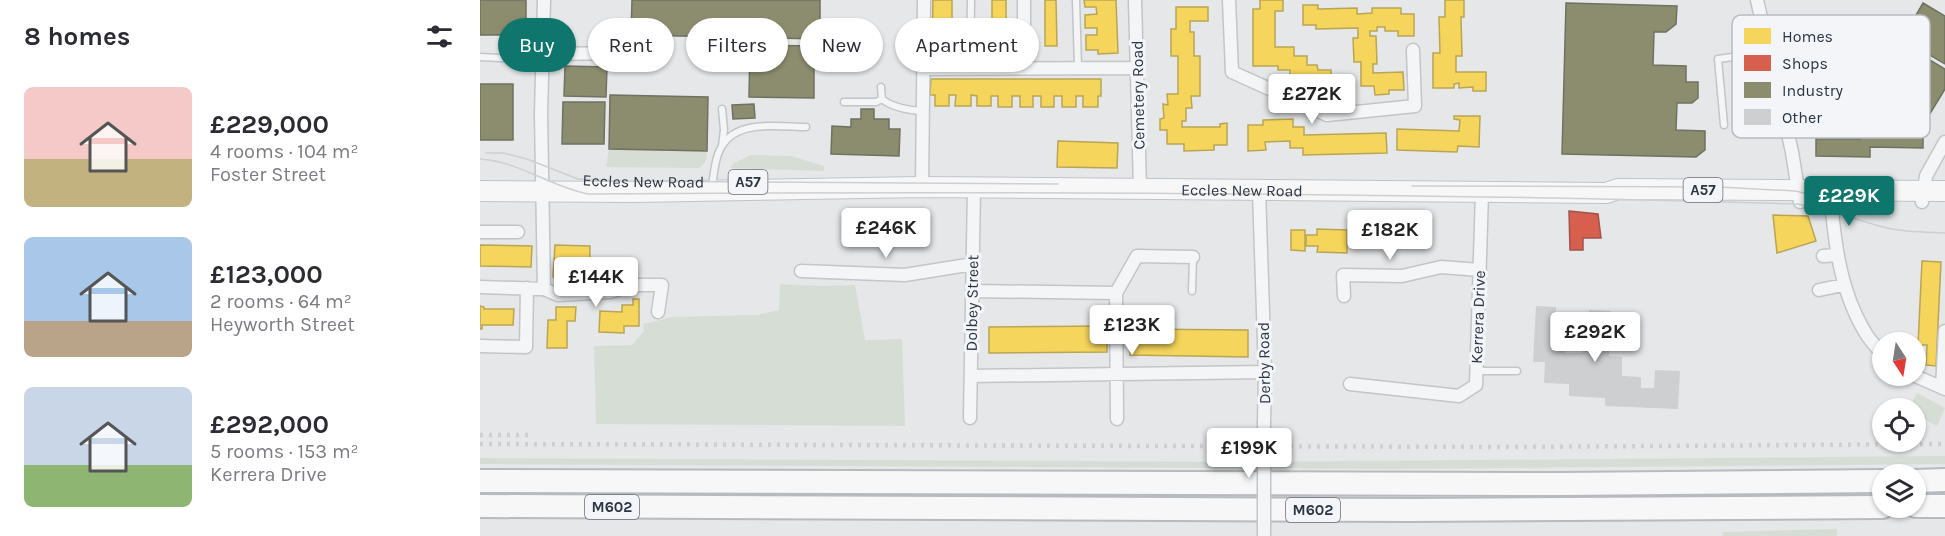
<!DOCTYPE html>
<meta charset="utf-8">
<style>
body{margin:0;font-family:Karla,sans-serif;background:#f2f2f3;color:#2b2b33;height:100vh;display:flex;flex-direction:column;font-size:22px;white-space:nowrap}
*{box-sizing:border-box;margin:0}
p{font-size:20px;color:#7c7c81}
.icon{flex:none;width:33px;height:33px;fill:none;stroke:currentColor;stroke-width:2;stroke-linecap:round;stroke-linejoin:round}
.map{position:relative;flex:1;overflow:hidden}
.details{display:flex;flex-direction:column;background:#fff;width:480px}
.details>*{flex:none}
.banner{position:absolute;left:18px;top:18px;width:570px;height:54px;display:flex;gap:12px}
.needle{width:39px;rotate:168deg}
.tools{position:absolute;left:1392px;top:332px;display:grid;gap:12px}
.tools a{display:grid;place-items:center;width:54px;height:54px;border-radius:50%;background:#fff;box-shadow:0 2px 4px #0004;font-size:30px}
.price{position:absolute;translate:-50% -51px;padding:0 14px;border-radius:6px;background:#fff;color:#222;font-size:20px;line-height:39px;filter:drop-shadow(0 2px 3px #0008)}
.price::after{content:'';position:absolute;left:50%;top:36px;width:18px;height:14px;margin-left:-9px;background:inherit;clip-path:polygon(0 0,100% 0,50% 100%)}
.price.on{background:#0f766e;color:#fff}
ul{padding:0;list-style:none}
li{display:flex;align-items:center;gap:18px;height:150px;padding:0 24px}
li span{display:grid;place-items:center;flex:none;width:168px;height:120px;border-radius:9px;color:#555}
li>.icon{margin-inline-start:auto}
span .icon{width:72px;height:72px;fill:#fffc;stroke-width:1}
li b{font-size:26px}
h2{display:flex;justify-content:space-between;align-items:center;height:72px;padding:0 24px;font-size:26px}
.chip{padding:0 21px;border-radius:27px;background:#fff;box-shadow:0 2px 4px #0004;font-size:21px;line-height:54px}
.chip.on{background:#0f766e;color:#fff}
main{display:flex;flex:1;min-height:0}
.map>svg:first-child{display:block}
.green{fill:#d6ddd5}
.homes{fill:#f6d55c;stroke:#b9a554;stroke-width:1.5}
.shops{fill:#d6604d;stroke:#a3534a;stroke-width:1.5}
.industry{fill:#8c8c6e;stroke:#6f7261;stroke-width:1.5}
.building{fill:#cdcfd1;fill-rule:evenodd}
.lines{fill:none;stroke-linecap:round;stroke-linejoin:round}
.service-casing{stroke:#c3c5c7;stroke-width:9}
.minor-casing{stroke:#c3c5c7;stroke-width:15}
.primary-casing{stroke:#c1c4c7;stroke-width:22}
.motorway-casing{stroke:#b7babe;stroke-width:26}
.service{stroke:#f4f5f6;stroke-width:6}
.minor{stroke:#f4f5f6;stroke-width:12}
.primary{stroke:#f7f7f8;stroke-width:20}
.motorway{stroke:#f7f7f8;stroke-width:22}
.tram{stroke:#cecfd1;stroke-width:1.5}
.rail{stroke:#cecfd1;stroke-width:4.5;stroke-dasharray:3 6;stroke-linecap:butt}
.minor-bridge-casing{stroke:#c3c5c7;stroke-width:15;stroke-linecap:butt}
.minor-bridge{stroke:#f4f5f6;stroke-width:12}
.labels{text-anchor:middle;dominant-baseline:central;stroke-width:6;stroke-linejoin:round;paint-order:stroke}
.shield{fill:#f3f5f8;stroke:#676f79;stroke-width:1.5}
.shield-label{font-size:15px;font-weight:bold;fill:#2b3543}
.street-label{font-size:16px;fill:#2b3543;stroke:#f3f5f8}
.key{fill:#f3f5f8;stroke:#b7bbc2;stroke-width:1.5}
.key-label{font-size:16px;fill:#2b3543}
</style>
<main>
<section class="details">
<h2>8 homes<svg class="icon" aria-label="filters" viewBox="0 0 24 24"><path d="M4 7h16M4 17h16"/><circle cx="9" cy="7" r="2"/><circle cx="15" cy="17" r="2"/></svg></h2>
<ul>
<li><span style="background:linear-gradient(#f6c9c9 60%,#c2b280 0)"><svg class="icon" aria-label="home" viewBox="0 0 24 24"><path d="M3 11l9-7 9 7M6 9v11h12V9"/></svg></span><div><b>£229,000</b><p>4 rooms · 104 m²</p><p>Foster Street</p></div></li>
<li><span style="background:linear-gradient(#a9c7e8 70%,#b9a48a 0)"><svg class="icon" aria-label="home" viewBox="0 0 24 24"><path d="M3 11l9-7 9 7M6 9v11h12V9"/></svg></span><div><b>£123,000</b><p>2 rooms · 64 m²</p><p>Heyworth Street</p></div></li>
<li><span style="background:linear-gradient(#c9d6e8 65%,#8fb573 0)"><svg class="icon" aria-label="home" viewBox="0 0 24 24"><path d="M3 11l9-7 9 7M6 9v11h12V9"/></svg></span><div><b>£292,000</b><p>5 rooms · 153 m²</p><p>Kerrera Drive</p></div></li>
</ul>
</section>
<div class="map">
<svg width="1465" height="536" viewBox="0 0 1465 536">
<rect width="100%" height="100%" fill="#e5e7e9"/>
<path class="green" d="M129 149 227 151C227 159 226 163 219 168L126 167Z
M271 155 311 156 344 166V171L250 168 254 163Z
M300 284 341 286 375 285 385 340 422 339 425 426 116 424 114 346 152 345 164 331 163 324 192 317 277 315 299 310Z
M1437 393 1465 408 1457 426 1436 415V408H1429Z
M1465 456V464L909 469 0 464V458L770 462Z
M1357 529V536H1243L1242 532Z"/>
<path class="homes" d="M453 0H472V53H452Z
M512 0H526V45H512Z
M565 0H576L577 46H565Z
M604 0H636L638 53 618 54V50H606V35H617V28H605V15L617 14 616 7H605Z
M780 0H803V11H795V47H814V56H827V65H837L838 70H851V90L837 91V85H822V78H810V70H798V66H773V9H780Z
M965 0H984V17H981L982 56H976V72H1006V91H993V87L979 88V83L974 84V88H953V53H960L959 17H965Z
M823 5H838V9L877 8V14L892 13V8H921V14H934V36H918V31H905V27H897V31H890V36H896L897 64H893V73L923 72 924 90H909V94L895 95 894 86H881V62H874L873 38H878V28L836 29V25H823Z
M696 7H728V21H710V32H714V56H720V96H711L712 108H706V121H702V127H740V124L747 123V145H734V150L704 151V144H687V130H680V119L684 118 683 104 688 105 687 94H698V56H691V29H696Z
M451 79H621V96H618V107H603V96H596V107H582V96H574V107H561V96H553V107H540V96H532V107H518V96H511V106H497V96L491 95V106H475L476 95H469V106H455V95H450Z
M974 116H1000L999 147 978 146 977 152 917 150V129L979 131 980 120 974 119Z
M813 119V127H824V135L906 133 907 153 823 155V148H810V141L785 142 786 150 768 151V125H783V120Z
M578 141 638 143 637 168 577 167Z
M1293 215 1328 216 1336 241 1297 253Z
M837 229 867 230V253L837 252 838 246H826V235H837Z
M811 230H825V251L811 250Z
M0 245 52 246 51 267 0 266Z
M75 245 110 246 109 285H83L73 277Z
M1442 261 1461 262 1456 366 1446 365 1447 345H1438Z
M153 299H159V326H144V333L119 332 120 311 142 312V305H153Z
M0 306 4 307V309H34L33 325H2V329H0Z
M76 307H96L95 321H87V348H67L68 320H76Z
M627 326V352L509 353V327Z
M651 329 768 330V357L650 355Z"/>
<path class="shops" d="M1089 211 1118 214 1121 238H1103V250H1090Z"/>
<path class="industry" d="M0 0H46V35H0Z
M152 0H340V39L151 35Z
M1086 3 1197 6 1196 24 1186 32H1174L1173 65 1206 66V82H1218V98L1212 103H1197L1196 130 1225 131V150L1216 157 1082 154Z
M1443 3 1465 16V64L1422 39Z
M1415 39 1465 69V89L1448 117 1389 82Z
M270 45 334 46V98L269 97Z
M85 66 127 67 126 97 84 96Z
M0 84H33V140H0Z
M130 95 228 97 227 151 129 149Z
M1381 99H1415V119L1443 120V148L1390 147V157L1336 156V139H1380Z
M83 102H125L124 144H82Z
M274 104 275 118 253 119 252 105Z
M381 109H394V119H409V129H420L419 156 351 154 352 126 371 127V119H381Z"/>
<path class="building" d="M1056 306 1076 307V317L1109 319V310L1131 311 1129 356 1142 357V376L1161 377V388H1174L1175 370 1200 371 1198 409 1125 406V398L1089 396V384L1064 383 1065 362H1053ZM1086 332 1103 333 1102 353H1085Z"/>
<g class="lines">
<g class="service-casing">
<path id="service" d="M596 0 598 67
M0 57 62 60
M490 69 491 0
M401 87 402 99C411 107 431 111 443 111
M364 102H396L402 99
M242 109 244 130 242 146
M1244 125 1238 59 1289 52
M232 187C234 173 235 157 242 146 258 119 300 127 326 127
M712 291 713 257
M997 371H1037"/>
</g>
<g class="minor-casing">
<path id="minor" d="M64 0 61 114 64 289
M544 0V68
M655 0 660 189
M749 0 752 72 847 115 935 106 933 50
M1277 0 1312 152 1320 202
M62 54 152 53
M445 69 657 68
M442 187 444 0
M1350 189C1354 238 1359 289 1385 332 1389 340 1397 347 1402 354
M779 191 785 372 784 422
M1442 202 1446 176 1465 142
M0 232H38
M1343 256 1358 255
M321 271 425 275 493 264
M0 287 64 289 78 295 130 292 154 285H182L178 312
M1339 290 1363 285
M492 291 636 293 657 256 713 257
M636 293 637 419
M864 296 863 275 922 276 961 267 1000 270
M0 346 46 347 47 288
M1433 375 1465 389
M491 376 785 372
M870 384 979 396 996 385 1002 192
M1462 388 1465 331
M490 418 494 188"/>
</g>
<g class="primary-casing">
<g id="primary">
<path id="s1" d="M0 191 153 192 442 187 1126 193 1138 189 1465 191"/>
</g>
</g>
<g class="motorway-casing">
<path id="motorway" d="M0 481 1080 484 1402 481
M1436 481 1465 480
M0 506 931 510 1402 507
M1436 506H1465"/>
</g>
<use href="#service" class="service"/>
<use href="#minor" class="minor"/>
<use href="#primary" class="primary"/>
<use href="#motorway" class="motorway"/>
<g class="tram">
<path id="s2" d="M6 153H23L47 159 98 179 136 181 578 184"/>
<path d="M0 159C38 161 71 187 108 194 511 191 914 192 1316 204 1345 208 1371 218 1399 226 1420 232 1443 232 1465 233"/>
<path d="M932 186 1238 187 1315 191 1351 199 1392 215"/>
</g>
<path class="rail" d="M0 435H51
M0 444 1033 447 1465 444"/>
<g class="minor-bridge-casing">
<path id="minor-bridge" d="M784 536V422"/>
</g>
<use href="#minor-bridge" class="minor-bridge"/>
</g>
<g class="labels">
<g class="shield">
<rect x="248.5" y="170" width="39" height="24" rx="4.5"/>
<rect x="1203.5" y="178" width="39" height="24" rx="4.5"/>
<rect x="105" y="495" width="54" height="24" rx="4.5"/>
<rect x="806" y="498" width="54" height="24" rx="4.5"/>
</g>
<g class="shield-label">
<text x="268" y="182">A57</text>
<text x="1223" y="190">A57</text>
<text x="132" y="507">M602</text>
<text x="833" y="510">M602</text>
</g>
<g class="street-label">
<text transform="translate(658 95) rotate(-91)">Cemetery Road</text>
<text stroke="none"><textPath href="#s2" startOffset="162">Eccles New Road</textPath></text>
<text stroke="none"><textPath href="#s1" startOffset="762">Eccles New Road</textPath></text>
<text transform="translate(492 303) rotate(-89)">Dolbey Street</text>
<text transform="translate(998 317) rotate(-88)">Kerrera Drive</text>
<text transform="translate(784 363) rotate(-91)">Derby Road</text>
</g>
</g>
<rect x="1252" y="15" width="198" height="123" rx="9" class="key"/>
<rect x="1264" y="28" width="27" height="16" fill="#f6d55c"/>
<rect x="1264" y="55" width="27" height="16" fill="#d6604d"/>
<rect x="1264" y="82" width="27" height="16" fill="#8c8c6e"/>
<rect x="1264" y="109" width="27" height="16" fill="#cdcfd1"/>
<g class="key-label">
<text x="1302" y="42">Homes</text>
<text x="1302" y="69">Shops</text>
<text x="1302" y="96">Industry</text>
<text x="1302" y="123">Other</text>
</g>
</svg>
<div class="tools">
<a><svg class="needle" viewBox="-14 -14 28 28"><path d="M0-13l5 13h-10z" fill="#e53935"/><path d="M0 13l5-13h-10z" fill="#7c7c81"/></svg></a>
<a><svg class="icon" aria-label="locate" viewBox="0 0 24 24"><circle cx="12" cy="12" r="6"/><path d="M12 2v4M12 18v4M2 12h4M18 12h4"/></svg></a>
<a><svg class="icon" aria-label="layers" viewBox="0 0 24 24"><path d="M12 4l9 5-9 5-9-5zM3 14l9 5 9-5"/></svg></a>
</div>
<b class="price" style="left:832px;top:125px">£272K</b>
<b class="price on" style="left:1369px;top:227px">£229K</b>
<b class="price" style="left:406px;top:259px">£246K</b>
<b class="price" style="left:910px;top:261px">£182K</b>
<b class="price" style="left:116px;top:308px">£144K</b>
<b class="price" style="left:652px;top:356px">£123K</b>
<b class="price" style="left:1115px;top:363px">£292K</b>
<b class="price" style="left:769px;top:479px">£199K</b>
<div class="banner">
<a class="chip on">Buy</a>
<a class="chip">Rent</a>
<a class="chip">Filters</a>
<a class="chip">New</a>
<a class="chip">Apartment</a>
</div>
</div>
</main>
